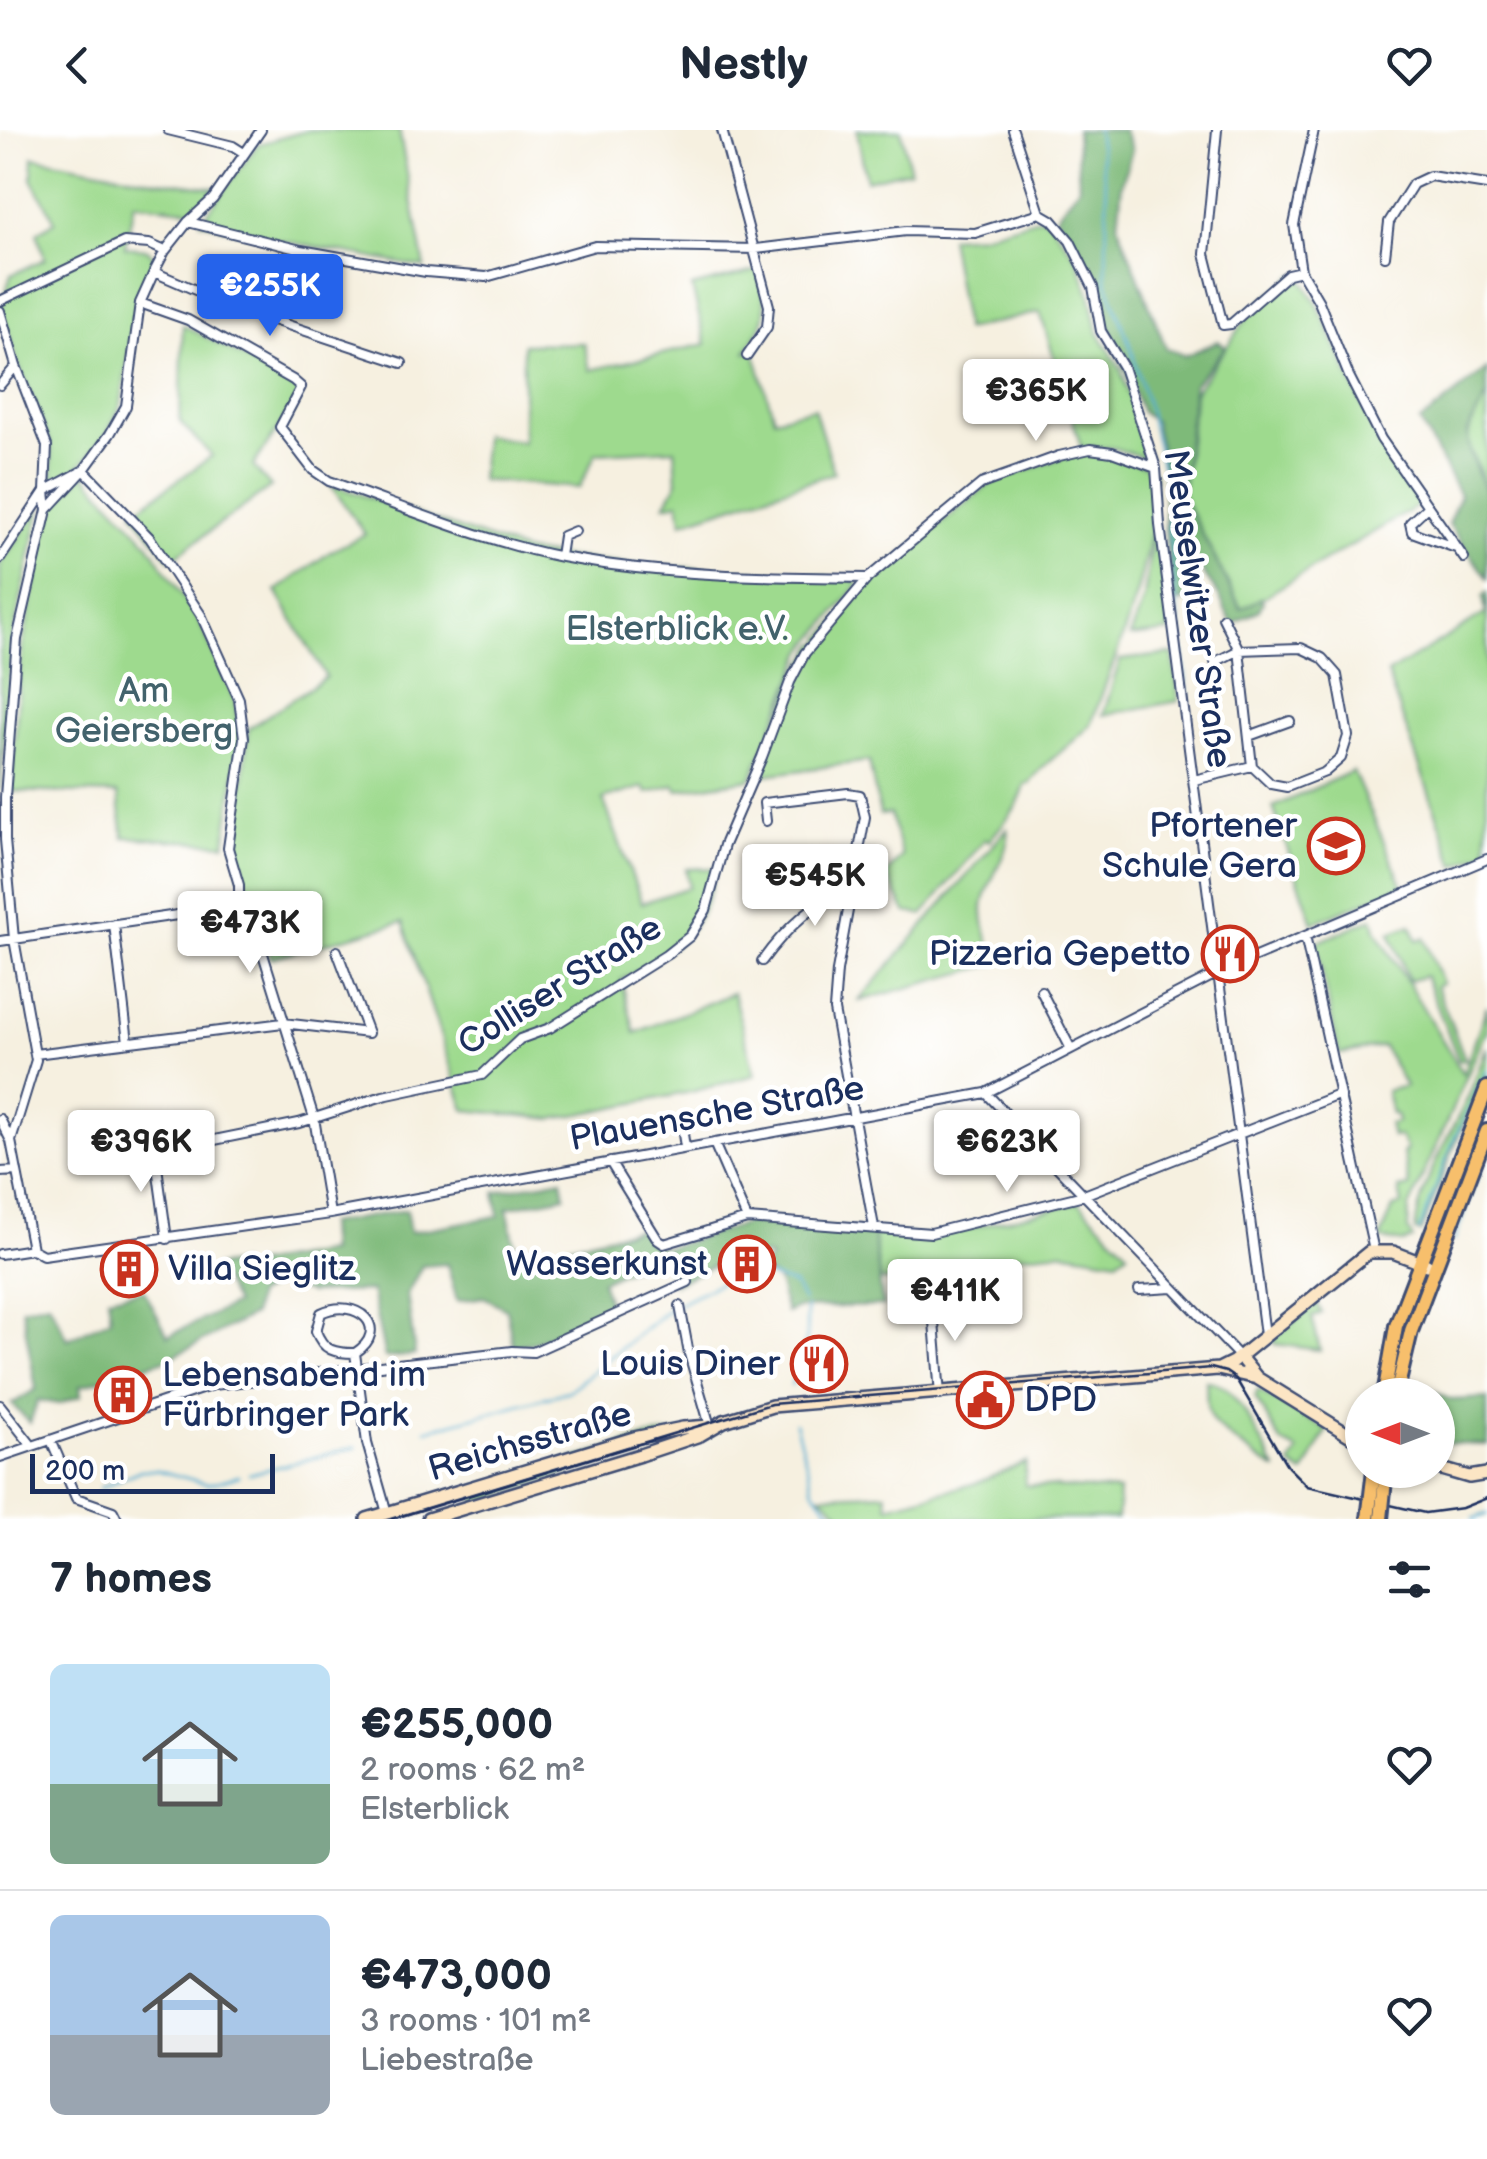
<!DOCTYPE html>
<meta charset="utf-8">
<style>
body{margin:0;font-family:"Balsamiq Sans",sans-serif;background:#f6f6f7;color:#1f2937;height:100vh;display:flex;flex-direction:column;font-size:38px;white-space:nowrap}
*{box-sizing:border-box;margin:0}
p{font-size:32px;color:#747a83}
.icon{flex:none;width:55px;height:55px;fill:none;stroke:currentColor;stroke-width:2;stroke-linecap:round;stroke-linejoin:round}
.map{position:relative;height:1389px;overflow:hidden}
.panel{display:flex;flex-direction:column;background:#fff;flex:1}
.panel>*{flex:none}
.needle{width:65px;rotate:270deg}
.controls{position:absolute;left:1345px;top:1248px;display:grid;gap:20px}
.controls a{display:grid;place-items:center;width:110px;height:110px;border-radius:50%;background:#fff;box-shadow:0 2px 8px #0004;font-size:50px}
.scale{position:absolute;left:30px;bottom:25px;width:245px;box-sizing:border-box;padding-left:10px;border:5px solid #1b2f5e;border-top:0;font-size:28px;line-height:35px;white-space:nowrap;color:#1b2f5e;-webkit-text-stroke:8px #fff;paint-order:stroke}
.price{position:absolute;translate:-50% -85px;padding:0 22px;border-radius:10px;background:#fff;color:#222;font-size:32px;line-height:65px;filter:drop-shadow(0 2px 5px #0008)}
.price::after{content:'';position:absolute;left:50%;top:60px;width:30px;height:22px;margin-left:-15px;background:inherit;clip-path:polygon(0 0,100% 0,50% 100%)}
.price.selected{background:#2563eb;color:#fff}
ul{padding:0;list-style:none}
li{display:flex;align-items:center;gap:30px;height:250px;padding:0 50px}
li+li{border-top:2px solid #e0e1e3}
li span{display:grid;place-items:center;flex:none;width:280px;height:200px;border-radius:15px;color:#555}
li>.icon{margin-inline-start:auto}
span .icon{width:120px;height:120px;fill:#fffc;stroke-width:1}
li b{font-size:42px}
h2{display:flex;justify-content:space-between;align-items:center;height:120px;padding:0 50px;font-size:42px}
header{display:flex;justify-content:space-between;align-items:center;height:130px;padding:0 50px;background:#fff;font-size:45px;font-weight:600}
.map>svg:first-child{display:block}
.green{fill:#9eda8e;stroke:#5c8476;stroke-width:2.5}
.forest{fill:#7eba79;stroke:#4c746c;stroke-width:2.5}
.lines{fill:none;stroke-linecap:round;stroke-linejoin:round}
.stream{stroke:#53aed1;stroke-width:2.5}
.minor-casing{stroke:#3c4c72;stroke-width:12}
.secondary-casing{stroke:#3c4c72;stroke-width:16}
.primary-casing{stroke:#3c4c72;stroke-width:18}
.minor{stroke:#fff;stroke-width:8}
.secondary{stroke:#fce5c4;stroke-width:11}
.primary{stroke:#f7bf6c;stroke-width:12}
.tram{stroke:#1b2f5e;stroke-width:2.5}
.primary-bridge-casing{stroke:#3c4c72;stroke-width:18;stroke-linecap:butt}
.primary-bridge{stroke:#f7bf6c;stroke-width:12}
.labels{text-anchor:middle;dominant-baseline:central;stroke-width:9;stroke-linejoin:round;paint-order:stroke}
.street-label{font-size:35px;fill:#1b2f5e;stroke:#fff}
.park-label{font-size:35px;fill:#42626c;stroke:#fff}
.poi-label{font-size:35px;fill:#1b2f5e;stroke:#fff;text-anchor:end}
</style>
<header><svg class="icon" aria-label="back" viewBox="0 0 24 24"><path d="M15 5l-7 7 7 7"/></svg>Nestly<svg class="icon" aria-label="heart" viewBox="0 0 24 24"><path d="M12 20l-8-8c-3-5 5-10 8-4 3-6 11-1 8 4z"/></svg></header>
<div class="map">
<svg width="1487" height="1389" viewBox="0 0 1487 1389">
<rect width="100%" height="100%" fill="#fff"/>
<filter id="ink" filterUnits="userSpaceOnUse"><feTurbulence type="fractalNoise" baseFrequency=".01" numOctaves="2"/><feDisplacementMap in="SourceGraphic" scale="20" xChannelSelector="R" yChannelSelector="G"/><feConvolveMatrix kernelMatrix="1 2 1 2 8 2 1 2 1" color-interpolation-filters="sRGB"/></filter>
<filter id="wash" filterUnits="userSpaceOnUse"><feTurbulence type="fractalNoise" baseFrequency=".0048" numOctaves="4" result="noise"/><feDisplacementMap in="SourceGraphic" scale="40" xChannelSelector="R" yChannelSelector="G"/><feGaussianBlur stdDeviation="2.25" result="paint"/><feColorMatrix in="noise" values="0 0 0 0 0 0 0 0 0 0 0 0 0 0 0 0 0 1.4 0 .05"/><feComposite in="paint" operator="in"/></filter>
<g filter="url(#wash)">
<rect width="100%" height="100%" fill="#f6f0e0"/>
<path class="green" d="M309 0H399L425 138 242 103 201 91 258 14Z
M857 0H901L910 40 866 50Z
M33 27 153 50 216 58 194 80 134 73 125 117 148 119 155 128 136 172 121 275 108 302 87 328 68 348 53 352 51 314 18 234 1 178 11 145 45 129 37 103 55 91 32 49Z
M1041 87 1050 92 1076 127 1090 163 1098 202 1120 238 1149 329 1113 318 1081 317 1040 182 965 200 949 107 981 105Z
M759 140C767 185 770 184 746 222L754 221 774 288 814 278 834 343 682 392 679 372 665 375 677 353 675 319 596 323 579 358 480 350 484 305 523 312V214L584 213 590 240 706 214 692 157Z
M1294 145 1300 146 1317 173 1379 312 1421 374 1242 480 1182 365 1195 261 1255 177Z
M183 195 274 244 302 263 253 336 271 357 170 430 133 382 212 326 180 292Z
M1487 266V366C1476 314 1451 321 1487 266Z
M1094 321 1145 336 1155 344C1155 431 1121 513 1091 594 1072 616 1046 629 1029 654H1025C1021 676 1003 693 989 711L985 709 923 785 906 782 886 744 902 726 890 684 880 685 869 631 758 646 796 546 816 514 822 513V508L875 447 991 353 1067 326Z
M84 343 148 413 199 491 235 571 240 609 225 714 124 707 118 664 11 661 22 518 50 381Z
M330 354 526 422 621 434 812 445 857 451 858 455 804 521 751 649 677 660 675 655 647 663 644 657 603 669 642 773 689 757 686 739 716 738C703 803 675 819 621 850L635 903 733 863 755 945 691 962 554 989 465 980 403 792 271 828 236 719 249 598 326 547 276 461 330 422 365 404Z
M42 373 12 510 0 661V435Z
M1152 406H1158L1170 502 1130 507 1144 468Z
M1487 463V721L1455 736 1387 544 1486 483 1483 467Z
M1173 524 1179 571 1103 585 1120 530Z
M1353 641 1403 756 1313 793 1273 677Z
M1007 699C1012 723 986 750 983 777 982 795 991 817 996 834L859 871Z
M1373 788 1377 802 1463 944 1487 876V900L1409 1078 1408 1100 1413 1109 1403 1113 1380 1109 1393 1078 1402 1075 1399 1059 1409 1057 1403 1023 1407 1020 1399 1006 1392 1007 1389 994 1397 992 1395 984H1391L1386 961 1405 956 1383 916 1339 924 1316 813Z
M1411 795 1417 810 1424 808 1442 853 1436 856 1465 929 1459 931 1425 846 1409 851 1390 803Z
M1487 917V946L1459 1003 1421 1103 1415 1101C1419 1055 1447 1010 1467 969 1475 952 1480 934 1487 917Z
M1079 1072 1128 1122 1117 1130 1062 1121 991 1128 948 1139 937 1150 880 1151 873 1101 932 1107Z
M1317 1172 1321 1183 1312 1187 1320 1220 1275 1214 1273 1209Z
M1206 1251C1236 1250 1262 1315 1276 1339 1264 1334 1221 1303 1213 1291 1205 1281 1207 1263 1206 1251Z
M1258 1260 1327 1300 1304 1344 1291 1335 1298 1321 1281 1312 1255 1267Z
M700 1301 476 1372 472 1359 651 1306Z
M1026 1332 1025 1355 1119 1361 1117 1389H847L821 1365 886 1363 888 1376 977 1353Z"/>
<path class="forest" d="M1076 0H1123L1132 20 1122 53 1118 95 1166 218 1185 226 1218 211 1226 217 1194 254 1182 365 1241 479 1261 468 1263 472 1259 480 1234 494C1224 485 1225 474 1217 463 1207 448 1196 435 1189 418L1181 415C1177 432 1185 452 1185 471L1173 472 1165 398 1163 331 1154 291 1142 283 1107 192 1098 148 1056 86 1079 56Z
M1487 239V266L1467 302 1471 325 1487 366V448L1448 394 1460 365 1420 292Z
M562 1049 565 1066 507 1078 515 1115 554 1118 643 1098 654 1116 666 1118 748 1093 873 1101 883 1176 797 1178 786 1183 778 1151 763 1140 770 1127 742 1122 674 1154 661 1124 601 1151 610 1178 533 1213 513 1216 506 1179 484 1167 457 1171 447 1134 422 1136 407 1164 415 1225 385 1228 371 1161 309 1163 280 1154 256 1165 253 1185 168 1229 80 1256 81 1266 59 1274 38 1270 30 1293 12 1274 36 1259 22 1178 49 1172 68 1209 111 1188 108 1167 144 1160 168 1206 235 1174 215 1137 240 1133 244 1150 258 1146 256 1134 329 1122 327 1094 406 1080 410 1102 499 1086 495 1062Z
M1412 1250 1451 1270 1487 1268V1315L1438 1313V1265H1410Z"/>
<g class="lines">
<path class="stream" d="M1097 0 1107 65 1106 150 1131 218 1148 278 1169 368 1168 395 1188 569
M1419 1101 1455 1007 1487 940
M1454 1111 1487 1021
M755 1141 794 1155 803 1171
M791 1256 807 1207 806 1177
M795 1293 814 1360 837 1389
M426 1300 569 1261 670 1178 741 1142
M249 1344 356 1317
M100 1358 141 1340H157L208 1354 239 1346
M1473 1389 1487 1384"/>
</g>
</g>
<g filter="url(#ink)">
<g class="lines">
<g class="minor-casing">
<path id="minor" d="M168 0 233 16 244 23
M722 0 769 176 767 197 747 226
M1013 0 1040 83 1052 90 1070 111 1093 157 1101 201 1123 237 1156 338 1160 395 1265 1205
M1217 0 1205 124 1223 195 1231 194 1288 144 1301 141
M1314 0 1294 95 1301 141 1319 172 1349 246 1381 309 1464 428
M188 92 301 120 426 142 486 147 595 116 756 119 906 101 975 103 1040 83
M1385 126 1389 92 1413 54 1430 46 1487 55
M154 142 237 178 402 233
M0 171 124 112 149 114 165 121
M140 173 188 190 293 250 301 257 280 297 313 340 329 351C406 378 482 411 562 427 662 446 767 447 868 448
M0 181 16 236 47 316 45 361 47 380 17 509 5 667V710L14 809 36 930 11 1011
M0 255 16 236
M45 361 84 340 110 304 126 276 140 173 154 142 165 121 188 92 213 69 261 0
M1427 377 1410 393 1412 402 1456 418
M47 380 84 340 150 408 201 485 239 569 244 608 228 718 239 755V776
M560 426 563 406 575 401
M0 429 45 361
M1215 532 1239 520 1223 488
M1249 606 1290 591
M1194 650 1252 636 1271 654 1287 657 1325 642 1341 628 1348 606 1337 545 1322 528 1301 518 1239 520 1252 636
M766 691 764 673 848 663 860 665 865 687 837 841 834 880 874 1097
M239 776 250 782 314 988 330 1084
M114 794 128 912
M1305 806 1374 1121
M0 811 239 776
M762 831C787 796 817 772 853 750
M1041 861 1071 919
M35 924 283 893 368 903 337 821
M986 963 1240 1227
M0 989 11 1011 32 1119
M681 991 685 1017
M714 1013 747 1089
M610 1032 658 1110 664 1114 747 1089 931 1103 1084 1065 1338 965
M0 1042 17 1041
M167 1109 155 1022 299 993 383 966 482 945 520 909 550 898 666 825 690 806 706 780 724 715 762 627 790 552 805 523 868 448 981 354 1059 326 1090 319 1112 322 1156 338
M32 1119 43 1125 330 1084 986 963 1220 842 1487 729
M0 1124 32 1119
M1139 1160 1173 1158
M932 1167 940 1265
M680 1176 689 1224 710 1296
M355 1223C335 1223 323 1221 316 1201L321 1183C357 1166 392 1199 355 1223L367 1313 387 1383
M0 1275 32 1316
M51 1310 76 1368 113 1381 117 1389
M0 1327 213 1255 512 1221 533 1222 688 1152"/>
</g>
<g class="secondary-casing">
<path id="secondary" d="M1240 1227 1257 1248 1362 1313
M1219 1239 1233 1232 1369 1122H1393L1427 1135
M1438 1338 1469 1347 1487 1344
M367 1389 634 1308 683 1298 710 1296
M428 1389 640 1325 700 1305 724 1291 772 1276 1218 1239 1257 1248"/>
</g>
<g class="primary-casing">
<path id="primary" d="M1384 1265 1396 1196 1487 958
M1396 1265 1411 1201 1487 1001"/>
</g>
<use href="#minor" class="minor"/>
<use href="#secondary" class="secondary"/>
<use href="#primary" class="primary"/>
<path class="tram" d="M392 1389 771 1274 1211 1238 1226 1242 1236 1249 1288 1337 1307 1356 1425 1383 1462 1378 1487 1368"/>
<g class="primary-bridge-casing">
<path id="primary-bridge" d="M1368 1389 1374 1340
M1381 1389 1386 1340"/>
</g>
<use href="#primary-bridge" class="primary-bridge"/>
</g>
</g>
<defs>
<g id="school-ring" transform="scale(2.875)"><circle r="9.5" fill="#fff" stroke="#c8321e" stroke-width="1.5"/><path d="M0-5L7-2L0 1L-7-2ZM-4 1L0 2.5L4 1V4Q0 6-4 4Z" fill="#c8321e"/></g>
<g id="restaurant-ring" transform="scale(2.875)"><circle r="9.5" fill="#fff" stroke="#c8321e" stroke-width="1.5"/><path d="M-5-6h1v4h1v-4h1v4h1v-4h1v5L-1.5 .5V6h-2V.5L-5-1ZM5-6V6H3V1.5H1.5Q1.5-4 5-6Z" fill="#c8321e"/></g>
<g id="building-ring" transform="scale(2.875)"><circle r="9.5" fill="#fff" stroke="#c8321e" stroke-width="1.5"/><path d="M-4-6H4V6H1V3H-1V6H-4ZM-2.5-4.3h1.7v1.8h-1.7ZM.8-4.3h1.7v1.8H.8ZM-2.5-1h1.7V.8h-1.7ZM.8-1h1.7V.8H.8Z" fill="#c8321e"/></g>
<g id="civic-ring" transform="scale(2.875)"><circle r="9.5" fill="#fff" stroke="#c8321e" stroke-width="1.5"/><path d="M-.6-6.5H3V-4.5H.6V-3L4-1V1h2V6H-6V1h2V-1L-.6-3ZM-1.2 2.5V6h2.4V2.5Z" fill="#c8321e"/></g>
</defs>
<g fill-rule="evenodd">
<use href="#school-ring" x="1336" y="716"/>
<use href="#restaurant-ring" x="1230" y="824"/>
<use href="#building-ring" x="747" y="1134"/>
<use href="#building-ring" x="129" y="1139"/>
<use href="#restaurant-ring" x="819" y="1234"/>
<use href="#building-ring" x="123" y="1265"/>
<use href="#civic-ring" x="985" y="1270"/>
</g>
<g class="labels">
<g class="street-label">
<text transform="translate(1197 479) rotate(82)">Meuselwitzer Straße</text>
<text transform="translate(560 856) rotate(-32)">Colliser Straße</text>
<text transform="translate(717 984) rotate(-10)">Plauensche Straße</text>
<text transform="translate(530 1312) rotate(-16)">Reichsstraße</text>
</g>
<g class="park-label">
<text x="677" y="499">Elsterblick e.V.</text>
<text x="144" y="561">Am<tspan x="144" dy="40">Geiersberg</tspan></text>
</g>
<g class="poi-label">
<text x="1297" y="696">Pfortener<tspan x="1297" dy="40">Schule Gera</tspan></text>
<text x="1191" y="824">Pizzeria Gepetto</text>
<text x="708" y="1134">Wasserkunst</text>
<text x="168" y="1139" text-anchor="start">Villa Sieglitz</text>
<text x="780" y="1234">Louis Diner</text>
<text x="162" y="1245" text-anchor="start">Lebensabend im<tspan x="162" dy="40">Fürbringer Park</tspan></text>
<text x="1024" y="1270" text-anchor="start">DPD</text>
</g>
</g>
</svg>
<div class="controls">
<a><svg class="needle" viewBox="-14 -14 28 28"><path d="M0-13l5 13h-10z" fill="#e53935"/><path d="M0 13l5-13h-10z" fill="#747a83"/></svg></a>
</div>
<div class="scale">200 m</div>
<b class="price selected" style="left:270px;top:209px">€255K</b>
<b class="price" style="left:1036px;top:314px">€365K</b>
<b class="price" style="left:815px;top:799px">€545K</b>
<b class="price" style="left:250px;top:846px">€473K</b>
<b class="price" style="left:141px;top:1065px">€396K</b>
<b class="price" style="left:1007px;top:1065px">€623K</b>
<b class="price" style="left:955px;top:1214px">€411K</b>
</div>
<section class="panel">
<h2>7 homes<svg class="icon" aria-label="filters" viewBox="0 0 24 24"><path d="M4 7h16M4 17h16"/><circle cx="9" cy="7" r="2"/><circle cx="15" cy="17" r="2"/></svg></h2>
<ul>
<li><span style="background:linear-gradient(#bfe0f5 60%,#7fa58c 0)"><svg class="icon" aria-label="home" viewBox="0 0 24 24"><path d="M3 11l9-7 9 7M6 9v11h12V9"/></svg></span><div><b>€255,000</b><p>2 rooms · 62 m²</p><p>Elsterblick</p></div><svg class="icon" aria-label="heart" viewBox="0 0 24 24"><path d="M12 20l-8-8c-3-5 5-10 8-4 3-6 11-1 8 4z"/></svg></li>
<li><span style="background:linear-gradient(#a9c7e8 60%,#9aa5b1 0)"><svg class="icon" aria-label="home" viewBox="0 0 24 24"><path d="M3 11l9-7 9 7M6 9v11h12V9"/></svg></span><div><b>€473,000</b><p>3 rooms · 101 m²</p><p>Liebestraße</p></div><svg class="icon" aria-label="heart" viewBox="0 0 24 24"><path d="M12 20l-8-8c-3-5 5-10 8-4 3-6 11-1 8 4z"/></svg></li>
</ul>
</section>
